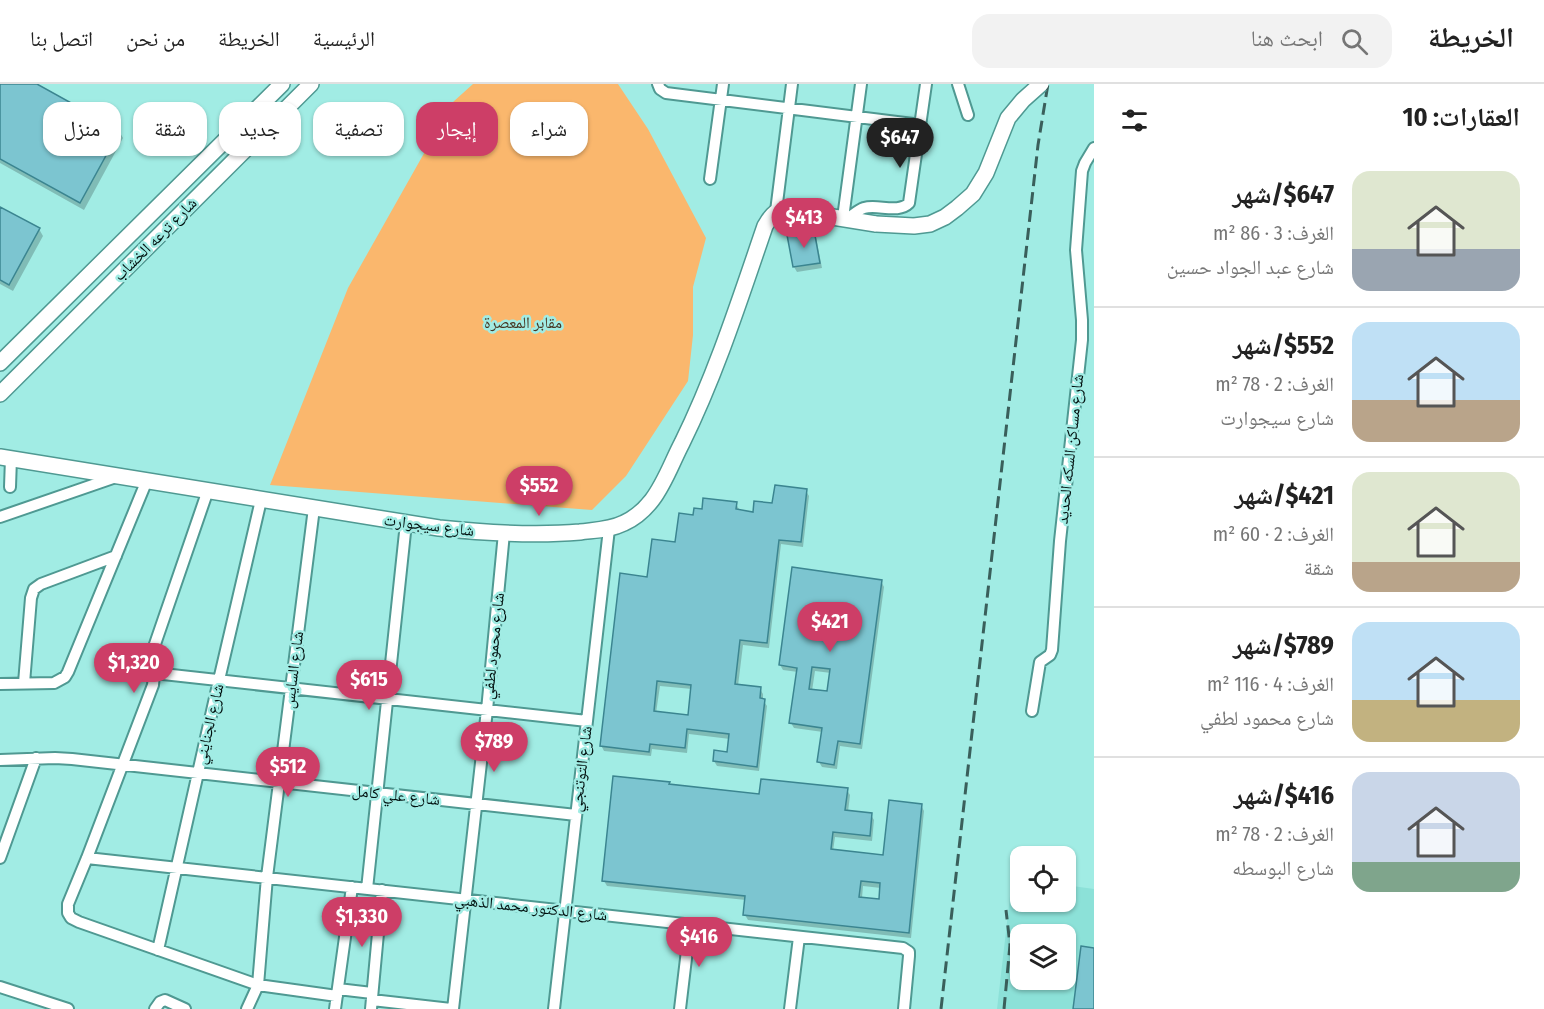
<!DOCTYPE html>
<html lang="ar">
<meta charset="utf-8">
<style>
body{margin:0;font-family:"Fira Sans Condensed","Noto Naskh Arabic",sans-serif;background:#f2f2f2;color:#222;direction:rtl;height:100vh;display:flex;flex-direction:column;font-size:22px;white-space:nowrap}
*{box-sizing:border-box;margin:0}
p{font-size:20px;color:#767676}
.icon{flex:none;width:33px;height:33px;fill:none;stroke:currentColor;stroke-width:2;stroke-linecap:round;stroke-linejoin:round}
.map{position:relative;flex:1;overflow:hidden;direction:ltr}
.sheet{display:flex;flex-direction:column;background:#fff;width:450px}
.sheet>*{flex:none}
.hud{position:absolute;left:18px;top:18px;width:570px;height:54px;direction:rtl;display:flex;gap:12px}
.fabs{position:absolute;left:1010px;top:762px;display:grid;gap:12px}
.fabs a{display:grid;place-items:center;width:66px;height:66px;border-radius:12px;background:#fff;box-shadow:0 2px 4px #0004;font-size:30px}
.price{position:absolute;translate:-50% -51px;padding:0 14px;border-radius:21px;background:#cd3e67;color:#fff;font-size:20px;line-height:39px;filter:drop-shadow(0 2px 3px #0008)}
.price::after{content:'';position:absolute;left:50%;top:36px;width:18px;height:14px;margin-left:-9px;background:inherit;clip-path:polygon(0 0,100% 0,50% 100%)}
.price.active{background:#222;color:#fff}
ul{padding:0;list-style:none}
li{display:flex;align-items:center;gap:18px;height:150px;padding:0 24px}
li+li{border-top:2px solid #e0e0e0}
li span{display:grid;place-items:center;flex:none;width:168px;height:120px;border-radius:18px;color:#555}
li>.icon{margin-inline-start:auto}
span .icon{width:72px;height:72px;fill:#fffc;stroke-width:1}
li b{font-size:26px}
h2{display:flex;justify-content:space-between;align-items:center;height:72px;padding:0 24px;font-size:26px}
.chip{padding:0 21px;border-radius:18px;background:#fff;box-shadow:0 2px 4px #0004;font-size:21px;line-height:54px}
.chip.active{background:#cd3e67;color:#fff}
header{display:flex;align-items:center;gap:36px;box-sizing:border-box;height:84px;padding:0 30px;background:#fff;border-bottom:2px solid #e0e0e0}
header strong{font-size:28px}
nav{display:flex;gap:33px;margin-inline-start:auto;font-size:21px}
.search{width:420px;height:54px;background:#f2f2f2;display:flex;align-items:center;gap:15px;box-sizing:border-box;padding:0 21px;border-radius:18px;color:#767676;font-size:22px}
main{display:flex;flex:1;min-height:0}
.map>svg:first-child{display:block}
.built{fill:#8ce1d8;fill-rule:evenodd}
.green{fill:#fab76d}
.shadow{fill:#0003;fill-rule:evenodd}
.building{fill:#7cc5d0;stroke:#3b8590;stroke-width:1.5;fill-rule:evenodd}
.lines{fill:none;stroke-linecap:round;stroke-linejoin:round}
.street-casing{stroke:#4f9992;stroke-width:14}
.secondary-casing{stroke:#4f9992;stroke-width:18}
.street{stroke:#fff;stroke-width:10}
.secondary{stroke:#fff;stroke-width:15}
.rail{stroke:#3a5f5b;stroke-width:3;stroke-dasharray:12 6;stroke-linecap:butt}
.secondary-bridge-casing{stroke:#4f9992;stroke-width:18;stroke-linecap:butt}
.secondary-bridge{stroke:#fff;stroke-width:15}
.labels{text-anchor:middle;dominant-baseline:central;stroke-width:5;stroke-linejoin:round;paint-order:stroke}
.street-label{font-size:16px;fill:#000f0e;stroke:#a1ece4}
.park-label{font-size:16px;fill:#483623;stroke:#a1ece4}
</style>
<header>
<strong>الخريطة</strong>
<div class="search"><svg class="icon" aria-label="search" viewBox="0 0 24 24"><circle cx="10" cy="10" r="6"/><path d="M15 15l6 6"/></svg>ابحث هنا</div>
<nav><a>الرئيسية</a><a>الخريطة</a><a>من نحن</a><a>اتصل بنا</a></nav>
</header>
<main>
<section class="sheet">
<h2>العقارات: 10<svg class="icon" aria-label="filters" viewBox="0 0 24 24"><path d="M4 7h16M4 17h16"/><circle cx="9" cy="7" r="2"/><circle cx="15" cy="17" r="2"/></svg></h2>
<ul>
<li><span style="background:linear-gradient(#dfe7d0 65%,#9aa5b1 0)"><svg class="icon" aria-label="home" viewBox="0 0 24 24"><path d="M3 11l9-7 9 7M6 9v11h12V9"/></svg></span><div><b>$647/شهر</b><p>الغرف: 3 · 86 m²</p><p>شارع عبد الجواد حسين</p></div></li>
<li><span style="background:linear-gradient(#bfe0f5 65%,#b9a48a 0)"><svg class="icon" aria-label="home" viewBox="0 0 24 24"><path d="M3 11l9-7 9 7M6 9v11h12V9"/></svg></span><div><b>$552/شهر</b><p>الغرف: 2 · 78 m²</p><p>شارع سيجوارت</p></div></li>
<li><span style="background:linear-gradient(#dfe7d0 75%,#b9a48a 0)"><svg class="icon" aria-label="home" viewBox="0 0 24 24"><path d="M3 11l9-7 9 7M6 9v11h12V9"/></svg></span><div><b>$421/شهر</b><p>الغرف: 2 · 60 m²</p><p>شقة</p></div></li>
<li><span style="background:linear-gradient(#bfe0f5 65%,#c2b280 0)"><svg class="icon" aria-label="home" viewBox="0 0 24 24"><path d="M3 11l9-7 9 7M6 9v11h12V9"/></svg></span><div><b>$789/شهر</b><p>الغرف: 4 · 116 m²</p><p>شارع محمود لطفي</p></div></li>
<li><span style="background:linear-gradient(#c9d6e8 75%,#7fa58c 0)"><svg class="icon" aria-label="home" viewBox="0 0 24 24"><path d="M3 11l9-7 9 7M6 9v11h12V9"/></svg></span><div><b>$416/شهر</b><p>الغرف: 2 · 78 m²</p><p>شارع البوسطه</p></div></li>
</ul>
</section>
<div class="map">
<svg width="1094" height="925" viewBox="0 0 1094 925">
<rect width="100%" height="100%" fill="#a1ece4"/>
<path class="built" d="M1012 795 1020 796V818H1065V801L1094 805V925H997ZM1020 850H1065V896H1020Z"/>
<path class="green" d="M473 0H618L648 45 706 154 693 203V251L688 297 626 392 592 426 270 401 348 204 453 18Z"/>
<path class="shadow" d="M0 0H34L119 47 123 54 84 126 0 79Z
M0 124 39 145 43 152 13 207 0 200Z
M813 147 816 153 822 184 797 188 794 183Z
M806 407 809 412 803 463 781 460 769 564 743 561 738 602 760 605 763 610V616L767 622 759 687 717 682 714 677 728 670 730 655 689 650 687 669 652 665 651 672 604 667 601 661 648 494 676 460 694 432 703 427 736 420 739 425V427L754 429ZM660 602 692 605 689 633 656 629Z
M881 497 884 503 862 665 840 662 837 685 822 683 819 678 823 648 794 644 791 639 798 588 783 586 780 581ZM815 587 831 589 828 609 812 607Z
M669 699 670 702 761 711 847 706 850 711 848 728 871 731 874 736 872 757 835 753 833 767 884 773 921 721 924 727 911 854 748 836 745 831 746 816 607 802 604 797ZM863 802 881 804 880 816 862 814Z"/>
<path class="building" d="M0 0H37L120 46 80 119 0 75Z
M0 123 40 144 9 201 0 196Z
M814 146 820 179 793 183 787 151Z
M775 401 807 405 801 458 779 456 767 559 740 556 735 600 761 603 760 614 765 615 757 683 713 677 714 666 727 668 729 650 687 645 685 664 650 660 649 668 600 662 620 489 647 493 652 455 675 458 679 429 693 431 694 424 702 425 703 414 737 418 736 425 753 428 754 417 772 419ZM657 597 691 601 688 631 654 627Z
M792 483 882 496 860 660 838 657 834 681 817 678 822 644 789 639 797 584 779 581ZM812 583 830 585 827 607 809 605Z
M613 692 670 698 669 700 759 710 761 695 848 704 845 726 872 729 870 752 833 748 831 765 883 771 889 716 922 720 909 849 743 831 745 812 602 797ZM861 797 880 799 879 815 859 813Z
M1081 862 1094 864V925H1073Z"/>
<g class="lines">
<g class="street-casing">
<path id="street" d="M658 0 660 5 666 9 921 41
M958 0 968 31
M710 95 723 0
M776 127 792 0
M843 134 861 0
M847 135C853 131 858 126 864 124 878 120 898 130 909 119L926 0
M10 403 11 374
M208 406 154 563C150 576 155 588 153 601L87 774 68 820V829L71 834 79 838 258 901 337 912
M0 433 116 393
M154 589 587 637
M24 599 31 514 34 505 41 500 116 472
M0 600 54 599 65 593 68 588 147 396
M1032 627 1040 578 1050 571 1052 566 1060 457 1082 256V236L1076 166 1082 87 1085 79 1094 64
M0 676 55 674 72 675 576 731
M0 774 36 674
M87 774 903 864 909 868V872L904 925
M367 805 406 439
M158 866 219 596 261 416
M0 903 68 925
M338 905 372 909
M372 916 451 925
M155 925 160 918 165 916 185 925
M247 925 258 901 267 793 314 424
M335 925 352 803
M371 925 382 806
M453 925 487 626 504 449
M554 925 609 445
M680 925 690 841
M790 925 799 853"/>
</g>
<g class="secondary-casing">
<path id="secondary" d="M0 279 282 0
M0 310 311 0
M0 373 439 444C486 449 533 452 580 448 595 446 610 446 624 439 635 434 645 425 652 416 665 399 672 378 682 359 716 290 740 215 765 142 770 134 773 128 783 125L876 140"/>
</g>
<use href="#street" class="street"/>
<use href="#secondary" class="secondary"/>
<path class="rail" d="M941 925 1038 61 1048 0
M1004 925 1010 861 1006 826"/>
<g class="secondary-bridge-casing">
<path id="secondary-bridge" d="M876 140 914 142 930 140 945 133 957 124 973 110 986 89 1008 34 1023 16 1041 0"/>
</g>
<use href="#secondary-bridge" class="secondary-bridge"/>
</g>
<g class="labels">
<g class="street-label">
<text transform="translate(155 155) rotate(-45)">شارع ترعه الخشاب</text>
<text transform="translate(1070 365) rotate(-84)">شارع مساكن السكه الحديد</text>
<text transform="translate(429 441) rotate(7)">شارع سيجوارت</text>
<text transform="translate(493 562) rotate(-84)">شارع محمود لطفي</text>
<text transform="translate(293 586) rotate(-83)">شارع السايس</text>
<text transform="translate(209 640) rotate(-77)">شارع الجنايني</text>
<text transform="translate(581 685) rotate(-83)">شارع التوتنجي</text>
<text transform="translate(396 711) rotate(6)">شارع علي كامل</text>
<text transform="translate(531 823) rotate(6)">شارع الدكتور محمد الذهبي</text>
</g>
<g class="park-label">
<text x="523" y="238">مقابر المعصرة</text>
</g>
</g>
</svg>
<div class="fabs">
<a><svg class="icon" aria-label="locate" viewBox="0 0 24 24"><circle cx="12" cy="12" r="6"/><path d="M12 2v4M12 18v4M2 12h4M18 12h4"/></svg></a>
<a><svg class="icon" aria-label="layers" viewBox="0 0 24 24"><path d="M12 4l9 5-9 5-9-5zM3 14l9 5 9-5"/></svg></a>
</div>
<b class="price active" style="left:900px;top:85px">$647</b>
<b class="price" style="left:804px;top:165px">$413</b>
<b class="price" style="left:539px;top:433px">$552</b>
<b class="price" style="left:830px;top:569px">$421</b>
<b class="price" style="left:134px;top:610px">$1,320</b>
<b class="price" style="left:369px;top:627px">$615</b>
<b class="price" style="left:494px;top:689px">$789</b>
<b class="price" style="left:288px;top:714px">$512</b>
<b class="price" style="left:362px;top:864px">$1,330</b>
<b class="price" style="left:699px;top:884px">$416</b>
<div class="hud">
<a class="chip">شراء</a>
<a class="chip active">إيجار</a>
<a class="chip">تصفية</a>
<a class="chip">جديد</a>
<a class="chip">شقة</a>
<a class="chip">منزل</a>
</div>
</div>
</main>
